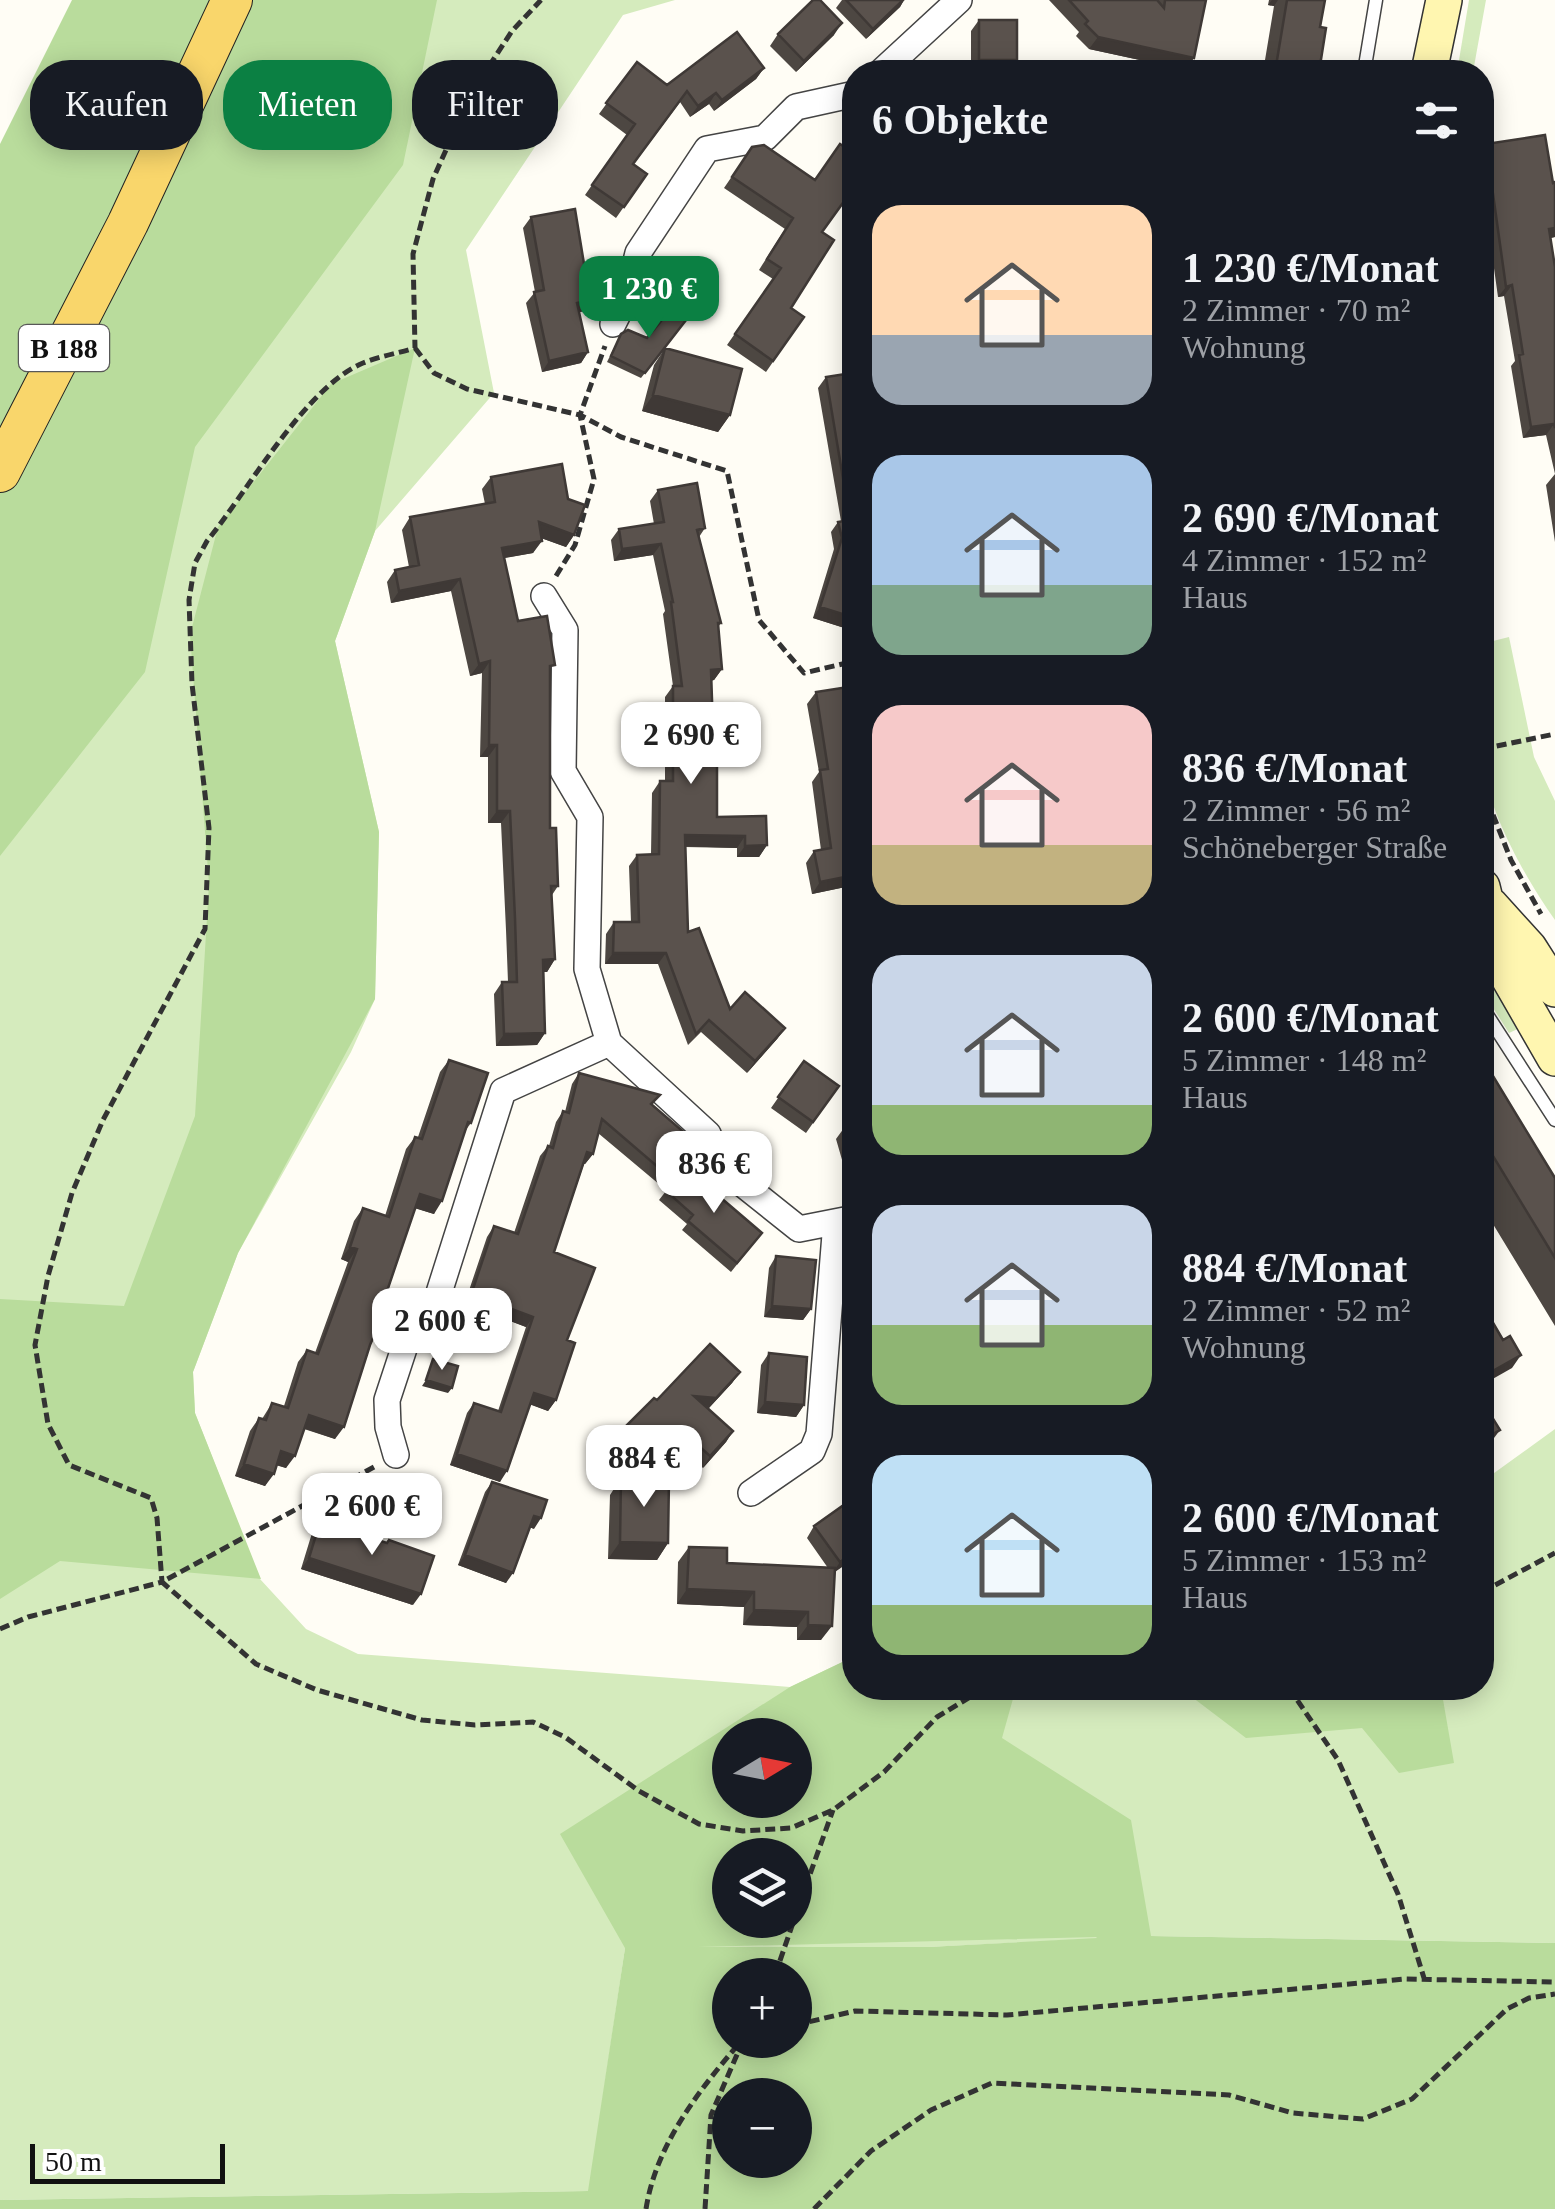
<!DOCTYPE html>
<html lang="de">
<meta charset="utf-8">
<style>
body{margin:0;font-family:"Times New Roman",serif;background:#20242c;color:#f1f3f6;height:100vh;display:flex;flex-direction:column;font-size:38px;white-space:nowrap}
*{box-sizing:border-box;margin:0}
p{font-size:32px;color:#9ea1a6}
.icon{flex:none;width:55px;height:55px;fill:none;stroke:currentColor;stroke-width:2;stroke-linecap:round;stroke-linejoin:round}
.map{position:relative;flex:1;overflow:hidden}
.side{position:absolute;left:842px;top:60px;width:652px;height:1640px;display:flex;flex-direction:column;background:#171b24;border-radius:40px;box-shadow:0 5px 25px #0003}
.side>*{flex:none}
.top-card{position:absolute;left:30px;top:60px;width:662px;height:90px;display:flex;gap:20px}
.needle{width:65px;rotate:80deg}
.fabs{position:absolute;left:712px;top:1718px;display:grid;gap:20px}
.fabs a{display:grid;place-items:center;width:100px;height:100px;border-radius:50%;background:#171b24;box-shadow:0 5px 25px #0003;font-size:50px}
.scale{position:absolute;left:30px;bottom:25px;width:195px;box-sizing:border-box;padding-left:10px;border:5px solid #111;border-top:0;font-size:28px;line-height:35px;white-space:nowrap;color:#111;-webkit-text-stroke:8px #fff;paint-order:stroke}
.price{position:absolute;translate:-50% -85px;padding:0 22px;border-radius:20px;background:#fff;color:#222;font-size:32px;line-height:65px;filter:drop-shadow(0 2px 5px #0008)}
.price::after{content:'';position:absolute;left:50%;top:60px;width:30px;height:22px;margin-left:-15px;background:inherit;clip-path:polygon(0 0,100% 0,50% 100%)}
.price.selected{background:#0b8043;color:#fff}
ul{padding:0;list-style:none}
li{display:flex;align-items:center;gap:30px;height:250px;padding:0 30px}
li span{display:grid;place-items:center;flex:none;width:280px;height:200px;border-radius:30px;color:#555}
li>.icon{margin-inline-start:auto}
span .icon{width:120px;height:120px;fill:#fffc;stroke-width:1}
li b{font-size:42px}
h2{display:flex;justify-content:space-between;align-items:center;height:120px;padding:0 30px;font-size:42px}
.chip{padding:0 35px;border-radius:40px;background:#171b24;box-shadow:0 5px 25px #0003;font-size:35px;line-height:90px}
.chip.selected{background:#0b8043;color:#fff}
.map>svg:first-child{display:block}
.green{fill:#d5ebbd;fill-rule:evenodd}
.forest{fill:#b9dc9c;fill-rule:evenodd}
.lines{fill:none;stroke-linecap:round;stroke-linejoin:round}
.lane-casing{stroke:#444;stroke-width:15}
.street-casing{stroke:#444;stroke-width:28}
.secondary-casing{stroke:#333;stroke-width:38}
.primary-casing{stroke:#222;stroke-width:42}
.path{stroke:#333;stroke-width:5;stroke-dasharray:10 5;stroke-linecap:butt}
.lane{stroke:#fff;stroke-width:12}
.street{stroke:#fff;stroke-width:25}
.secondary{stroke:#fff6b0;stroke-width:35}
.primary{stroke:#f9d66b;stroke-width:40}
.wall{fill:#4d4742}
.shaded-wall{fill:#3f3936}
.building{fill:#5a524d;stroke:#3f3936;stroke-width:2.5}
.labels{text-anchor:middle;dominant-baseline:central;stroke-width:10;stroke-linejoin:round;paint-order:stroke}
.shield{fill:#fff;stroke:#585858;stroke-width:2.5}
.shield-label{font-size:28px;font-weight:bold;fill:#111}
</style>
<div class="map">
<svg width="1555" height="2209" viewBox="0 0 1555 2209">
<rect width="100%" height="100%" fill="#fffdf5"/>
<path class="green" d="M258 0H675L623 15 466 250 494 393 375 531 335 641 379 832 375 999 351 1052 238 1253 193 1372 195 1413 260 1579 306 1629 358 1654 790 1687 855 1656V1688H1482L1483 1481 1555 1429V1943L1151 1936 928 1947 625 1948 589 2191 0 2200V532ZM730 1735H795V1800H730ZM730 1855H795V1920H730Z
M1469 0H1486L1473 72H1457Z
M1483 613 1489 642 1509 637 1534 757 1555 801V920C1525 878 1488 811 1482 760 1478 712 1482 661 1483 613Z
M1482 963 1522 1027 1509 1033 1483 992Z"/>
<path class="forest" d="M72 0H437L403 165 195 447 145 672 0 856V144Z
M415 348 375 531 335 641 379 832 375 999 238 1253 193 1372 195 1413 261 1579 60 1561 0 1599V1299L124 1306 195 1116 209 884 190 635 218 527 331 384Z
M855 1656V1688H1016L1002 1738 1131 1820 1151 1936 1555 1943V2209H0V2200L588 2191 625 1948 560 1834 790 1687ZM795 1735V1800H730V1735ZM730 1855H795V1920H730ZM1097 1938 928 1947H698L1096 1937ZM795 1975V2040H730V1975ZM795 2095V2160H730V2095Z
M1180 1688H1441L1454 1763 1399 1773 1362 1728 1246 1738Z"/>
<g class="lines">
<g class="lane-casing">
<path id="lane" d="M1364 72 1376 0
M1482 1007 1555 1120"/>
</g>
<g class="street-casing">
<path id="street" d="M881 72 959 0
M613 324 628 294 638 253 707 149 765 138 796 107 855 94
M544 596 565 630 563 771 590 817 587 969 609 1043
M609 1043 708 1134 720 1166 799 1229 855 1218
M396 1455 388 1427 387 1400 414 1318 437 1299 503 1091 609 1043
M751 1493 812 1451 819 1434 836 1222"/>
</g>
<g class="secondary-casing">
<path id="secondary" d="M1429 72 1444 0
M1482 887 1501 964 1555 1058
M1490 905 1529 948 1555 989"/>
</g>
<g class="primary-casing">
<path id="primary" d="M0 472 128 223 232 0"/>
</g>
<path class="path" d="M415 348 434 373 467 389 580 415 621 437 727 471 759 620 804 673 855 661
M556 576 575 545 594 479 580 415 605 346
M1482 749 1555 734
M1482 787 1511 860 1541 914
M374 1467 162 1582 256 1664 317 1690 422 1720 475 1725 533 1722 565 1737 639 1791 699 1824 743 1831 791 1828 833 1810 884 1772 937 1717 985 1688
M1482 1592 1555 1553
M0 1629 28 1617 162 1582 157 1518 151 1498 69 1465 48 1424 35 1345 48 1276 72 1193 103 1120 205 929 209 828 192 684 189 600 195 563 207 541C248 491 305 387 363 363 380 356 399 353 415 348L413 254 433 179 472 92 512 31 541 0
M1289 1688 1338 1760 1398 1894 1424 1978
M795 1916 833 1810
M775 1975 794 1920
M795 2025 855 2011 1007 2015 1405 1979 1555 1982
M646 2209C656 2144 700 2089 742 2040
M705 2209 711 2115 742 2043
M814 2209 871 2151 931 2110 992 2083 1229 2095 1293 2113 1363 2119 1412 2099 1507 2009 1529 1998 1555 1994"/>
<use href="#lane" class="lane"/>
<use href="#street" class="street"/>
<use href="#secondary" class="secondary"/>
<use href="#primary" class="primary"/>
</g>
<path class="wall" d="M842 0H904L900 7 866 39 836 8Z
M1049 0H1157L1158 1V0H1206L1186 70 1089 49 1076 36 1079 32Z
M1269 0H1325L1320 27 1319 72H1263L1274 6 1268 5Z
M979 20 1017 60 1009 72H971V31Z
M778 34 834 35 796 72 770 46Z
M637 62 667 85 764 68 756 79 714 111 709 104 690 117 680 102 633 165 647 174 616 218 585 195 627 135 599 114Z
M1486 144 1553 183 1555 182V237L1550 238 1555 267V542L1546 485 1555 474 1546 435 1523 438 1511 366 1515 361 1504 296 1498 297 1482 182V150Z
M752 147 822 232 791 308 804 317 766 372 727 345 773 279 759 270 785 229 724 188Z
M531 217 586 276 598 299 590 310 579 312 588 352 581 363 542 372 526 303 535 292 523 228Z
M690 315 641 378 607 362 621 334 647 338Z
M665 348 730 415 718 432 642 411 654 365Z
M852 373 854 631 813 618 834 549 831 532 838 522 841 521 818 388 826 377Z
M491 477 574 535 566 547 541 538 533 553 504 558 518 621 550 673V828L558 886 552 895 555 959 547 972H544L545 1033 537 1045 496 1046 494 994 502 982H508L506 930 501 823H488V757H480L482 673 470 676 451 591 391 603 387 582 395 570 409 567 402 530 410 517 485 504 482 489Z
M658 490 705 528 699 537 721 623 718 627 722 669 714 680 711 681 717 817 767 845 759 857H737V848L685 847 688 932 730 1009 785 1028 777 1039 747 1073 701 1032 688 1045 658 964H605L606 934 614 922H631L629 866 637 855 651 854 652 793 660 781H665V697L673 686 663 614 665 611 653 555 614 561 611 540 619 529 654 524 650 501Z
M816 692 855 885 812 894 806 863 814 851 821 850 812 782 819 772 807 704Z
M1482 1058 1555 1178V1326L1482 1206Z
M449 1060 471 1123 465 1131 434 1214 415 1208 370 1345 335 1439 304 1429 286 1468 277 1465 265 1486 235 1476 250 1431 259 1418 262 1419 272 1403 284 1406 298 1362 307 1350 315 1353 348 1262 341 1259 354 1221 363 1208 385 1216 406 1149 415 1137H418L440 1072Z
M804 1061 839 1086 806 1133 771 1108Z
M579 1073 660 1095 652 1105 694 1158 666 1190 598 1133 593 1154 585 1164H584L554 1252 567 1340 556 1400 548 1411 530 1404 500 1482 450 1465 467 1413 474 1403 498 1411 526 1327 487 1312 475 1339 455 1332 487 1237 494 1226 514 1233 540 1156 548 1146H549L556 1122 563 1111 565 1112 572 1084Z
M855 1124V1183L849 1184 836 1139 844 1128Z
M666 1191 762 1233 731 1272 682 1230 687 1224 659 1200Z
M776 1256 811 1309 803 1320 764 1317 769 1268Z
M769 1353 804 1405 796 1417 757 1413 761 1365Z
M740 1372 732 1383 708 1409 733 1431 726 1442 703 1468 675 1442 646 1472 614 1442 622 1430 657 1400Z
M621 1478 668 1543 657 1560 608 1559 610 1495Z
M492 1482 534 1529 530 1527 506 1583 458 1565 485 1492Z
M320 1522 413 1605 301 1569 312 1533Z
M814 1526 855 1558 834 1572 821 1640H797V1627L743 1625 744 1607 677 1604 678 1562 689 1547 727 1563 828 1568 807 1538Z"/>
<path class="shaded-wall" d="M903 0H904L900 7 866 39 873 29Z
M1272 0H1278L1274 6 1268 5Z
M842 23 834 35 796 72 804 61Z
M1098 37 1194 58 1186 70 1089 49Z
M979 60H1017L1009 72H971Z
M764 68 756 79 714 111 722 100Z
M716 93 709 104 690 117 698 106Z
M1555 228V237L1541 240 1549 229Z
M1512 285 1504 296 1498 297 1506 287Z
M598 299 590 310 570 314 577 303Z
M588 352 581 363 542 372 549 361Z
M653 395 730 415 718 432 642 411Z
M1554 424 1546 435 1523 438 1531 427Z
M539 522 574 535 566 547 530 534Z
M542 541 533 553 493 560 502 548Z
M661 544 653 555 614 561 622 549Z
M460 579 451 591 391 603 399 591Z
M820 607 855 618V629L854 631 813 618Z
M490 661 482 673 470 676 479 664Z
M722 669 714 680 703 681 711 670Z
M489 745H497L488 757H480Z
M497 811H510L501 823H488Z
M685 835 745 836 737 848 677 846Z
M767 845 759 857H737L745 846Z
M855 875V885L812 894 820 882Z
M613 953H666L658 964H605Z
M555 959 547 972H535L543 960Z
M785 1028 777 1039 747 1073 755 1061Z
M545 1033 537 1045 496 1046 504 1034Z
M587 1152 593 1154 585 1164 580 1163Z
M420 1194 442 1201 434 1214 411 1207Z
M350 1247 357 1249 348 1262 341 1259Z
M491 1301 533 1317 526 1327 484 1311Z
M772 1306 811 1309 803 1320 764 1317Z
M462 1322 482 1328 475 1339 455 1332Z
M1521 1355 1512 1368 1482 1385V1377Z
M740 1372 732 1383 708 1409 694 1396Z
M426 1380 452 1388 448 1393 422 1386Z
M534 1393 556 1400 548 1411 526 1403Z
M765 1402 804 1405 796 1417 757 1413Z
M309 1415 344 1427 335 1439 300 1427Z
M1500 1430 1488 1446 1482 1450V1440Z
M682 1431 675 1442 646 1472 654 1461Z
M733 1431 726 1442 703 1468 710 1456Z
M281 1451 295 1456 286 1468 272 1464Z
M457 1454 507 1471 500 1482 450 1465Z
M244 1464 274 1474 265 1486 235 1476Z
M534 1516 541 1518 534 1529 527 1526Z
M620 1542 668 1543 657 1560 608 1559Z
M855 1552V1558L832 1574 840 1562Z
M465 1555 513 1573 506 1583 458 1565Z
M309 1558 421 1594 413 1605 301 1569Z
M687 1589 754 1592 744 1607 677 1604Z
M754 1610 808 1612 797 1627 743 1625Z
M808 1625 832 1626 821 1640H797Z"/>
<path class="building" d="M813 0H820L842 23 804 61 778 34Z
M846 0H903L873 29Z
M1069 0H1157L1164 8 1165 0H1206L1194 58 1098 37 1085 24 1088 21Z
M1287 0H1325L1320 27 1326 28 1319 72H1275Z
M979 20H1017V60H979Z
M737 32 764 68 722 100 716 93 698 106 687 91 633 164 647 174 624 207 592 185 635 124 606 103 637 62 667 85Z
M1545 135 1553 183 1555 182V228L1549 229 1555 267V428L1554 424 1531 427 1519 355 1523 354 1512 285 1506 287 1486 144Z
M855 140V186L822 232 834 240 791 308 804 317 773 361 735 334 781 268 767 259 793 218 732 177 752 147 764 145 815 180 840 144 846 148Z
M575 209 586 276 592 275 598 299 577 303 588 352 549 361 534 292 544 290 531 217Z
M676 303 690 315 645 373 611 356 621 334 628 330 647 338Z
M665 348 742 369 730 415 653 395Z
M855 370V618L820 607 842 538 838 522 850 520 826 377 852 373Z
M562 464 568 499 585 505 574 535 539 522 542 541 502 548 518 621 547 616 555 665 550 666V828H556L558 886H551L555 959 543 960 545 1033 504 1034 502 982H517L515 918 510 811H497V745H489L490 661 479 664 460 579 399 591 395 570 419 565 410 517 495 502 491 477Z
M697 483 705 528 697 530 721 623H718L722 669 711 670 713 729H717V817L766 816 767 845 745 846V836L685 835 688 932 699 928 730 1009 745 992 785 1028 755 1061 709 1020 696 1034 666 953H613L614 922H639L637 855 659 854 660 781H673V686H682L671 602H673L661 544 622 549 619 529 664 522 658 490Z
M855 686V875L820 882 814 851 831 848 820 770 828 769 816 692Z
M1482 1058 1555 1178V1258L1482 1138Z
M449 1060 488 1073 471 1123 468 1122 442 1201 420 1194 385 1297 390 1299 370 1345 344 1427 309 1415 295 1456 281 1451 274 1474 244 1464 259 1418 266 1420 272 1403 288 1408 307 1350 318 1354 357 1249 350 1247 363 1208 389 1217 415 1137 422 1139Z
M804 1061 839 1086 813 1122 778 1097Z
M579 1073 660 1095 651 1104 701 1147 673 1180 602 1119 593 1154 587 1152 554 1252 595 1268 567 1340 575 1343 556 1400 534 1393 507 1471 457 1454 474 1403 501 1412 533 1317 491 1301 482 1328 462 1322 494 1226 518 1234 548 1146 553 1148 563 1111 569 1113Z
M855 1124V1167L844 1128Z
M686 1168 762 1233 737 1263 688 1221 693 1215 666 1191Z
M776 1256 816 1260 811 1309 772 1306Z
M1482 1304 1503 1340 1510 1336 1521 1355 1482 1377Z
M710 1344 740 1372 716 1398 694 1396 733 1431 710 1456 682 1431 654 1461 622 1430 654 1398 657 1400Z
M769 1353 807 1357 804 1405 765 1402Z
M433 1359 458 1366 452 1388 426 1380Z
M1482 1401 1500 1430 1482 1440Z
M621 1478 669 1479 668 1543 620 1542Z
M492 1482 547 1500 541 1518 534 1516 513 1573 465 1555Z
M855 1497V1552L840 1562 814 1526Z
M320 1522 387 1543 389 1540 434 1556 421 1594 309 1558Z
M689 1547 727 1548V1563L835 1568 832 1626 808 1625V1612L754 1610V1592L687 1589Z"/>
<g class="labels">
<rect class="shield" x="19" y="325" width="90" height="46" rx="8"/>
<g class="shield-label">
<text x="64" y="348">B 188</text>
</g>
</g>
</svg>
<div class="fabs">
<a><svg class="needle" viewBox="-14 -14 28 28"><path d="M0-13l5 13h-10z" fill="#e53935"/><path d="M0 13l5-13h-10z" fill="#9ea1a6"/></svg></a>
<a><svg class="icon" aria-label="layers" viewBox="0 0 24 24"><path d="M12 4l9 5-9 5-9-5zM3 14l9 5 9-5"/></svg></a>
<a>+</a>
<a>−</a>
</div>
<div class="scale">50 m</div>
<b class="price selected" style="left:649px;top:341px">1 230 €</b>
<b class="price" style="left:691px;top:787px">2 690 €</b>
<b class="price" style="left:714px;top:1216px">836 €</b>
<b class="price" style="left:442px;top:1373px">2 600 €</b>
<b class="price" style="left:644px;top:1510px">884 €</b>
<b class="price" style="left:372px;top:1558px">2 600 €</b>
<div class="top-card">
<a class="chip">Kaufen</a>
<a class="chip selected">Mieten</a>
<a class="chip">Filter</a>
</div>
<section class="side">
<h2>6 Objekte<svg class="icon" aria-label="filters" viewBox="0 0 24 24"><path d="M4 7h16M4 17h16"/><circle cx="9" cy="7" r="2"/><circle cx="15" cy="17" r="2"/></svg></h2>
<ul>
<li><span style="background:linear-gradient(#ffd9b3 65%,#9aa5b1 0)"><svg class="icon" aria-label="home" viewBox="0 0 24 24"><path d="M3 11l9-7 9 7M6 9v11h12V9"/></svg></span><div><b>1 230 €/Monat</b><p>2 Zimmer · 70 m²</p><p>Wohnung</p></div></li>
<li><span style="background:linear-gradient(#a9c7e8 65%,#7fa58c 0)"><svg class="icon" aria-label="home" viewBox="0 0 24 24"><path d="M3 11l9-7 9 7M6 9v11h12V9"/></svg></span><div><b>2 690 €/Monat</b><p>4 Zimmer · 152 m²</p><p>Haus</p></div></li>
<li><span style="background:linear-gradient(#f6c9c9 70%,#c2b280 0)"><svg class="icon" aria-label="home" viewBox="0 0 24 24"><path d="M3 11l9-7 9 7M6 9v11h12V9"/></svg></span><div><b>836 €/Monat</b><p>2 Zimmer · 56 m²</p><p>Schöneberger Straße</p></div></li>
<li><span style="background:linear-gradient(#c9d6e8 75%,#8fb573 0)"><svg class="icon" aria-label="home" viewBox="0 0 24 24"><path d="M3 11l9-7 9 7M6 9v11h12V9"/></svg></span><div><b>2 600 €/Monat</b><p>5 Zimmer · 148 m²</p><p>Haus</p></div></li>
<li><span style="background:linear-gradient(#c9d6e8 60%,#8fb573 0)"><svg class="icon" aria-label="home" viewBox="0 0 24 24"><path d="M3 11l9-7 9 7M6 9v11h12V9"/></svg></span><div><b>884 €/Monat</b><p>2 Zimmer · 52 m²</p><p>Wohnung</p></div></li>
<li><span style="background:linear-gradient(#bfe0f5 75%,#8fb573 0)"><svg class="icon" aria-label="home" viewBox="0 0 24 24"><path d="M3 11l9-7 9 7M6 9v11h12V9"/></svg></span><div><b>2 600 €/Monat</b><p>5 Zimmer · 153 m²</p><p>Haus</p></div></li>
</ul>
</section>
</div>
